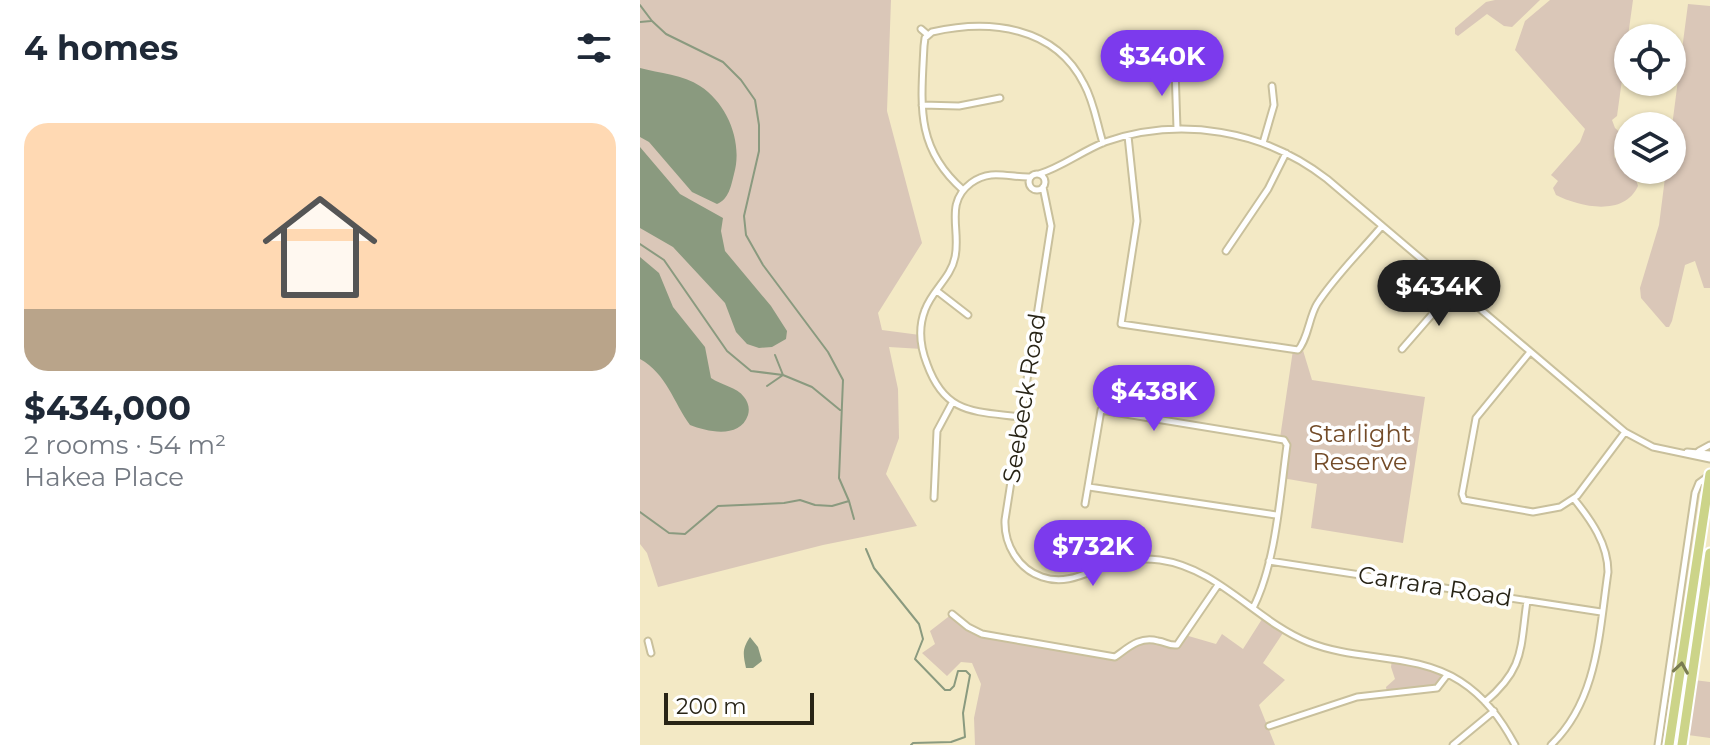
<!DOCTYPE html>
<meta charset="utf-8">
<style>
body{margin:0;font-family:Montserrat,sans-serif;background:#f2f2f3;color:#1f2937;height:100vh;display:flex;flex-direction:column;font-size:30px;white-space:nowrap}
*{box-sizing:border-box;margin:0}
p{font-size:26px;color:#747a83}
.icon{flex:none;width:44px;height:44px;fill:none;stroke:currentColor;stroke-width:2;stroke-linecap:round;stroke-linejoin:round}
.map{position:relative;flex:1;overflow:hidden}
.drawer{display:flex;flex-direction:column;background:#fff;width:640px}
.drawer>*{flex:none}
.controls{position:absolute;left:974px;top:24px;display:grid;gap:16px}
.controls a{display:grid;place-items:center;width:72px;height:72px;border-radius:50%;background:#fff;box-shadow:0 2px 6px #0004;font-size:40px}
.scale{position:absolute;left:24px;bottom:20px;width:150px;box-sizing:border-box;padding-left:8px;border:4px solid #282416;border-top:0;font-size:22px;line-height:28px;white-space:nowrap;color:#282416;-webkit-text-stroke:6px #fff;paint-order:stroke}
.price{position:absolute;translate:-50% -68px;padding:0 18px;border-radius:28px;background:#7c3aed;color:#fff;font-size:26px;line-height:52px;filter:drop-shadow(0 2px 4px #0008)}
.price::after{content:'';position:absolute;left:50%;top:48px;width:24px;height:18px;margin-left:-12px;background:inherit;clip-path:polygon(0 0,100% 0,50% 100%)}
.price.active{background:#222;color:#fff}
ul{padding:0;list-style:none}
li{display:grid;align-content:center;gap:16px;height:424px;padding:0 24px}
li span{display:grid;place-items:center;height:248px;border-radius:24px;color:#555}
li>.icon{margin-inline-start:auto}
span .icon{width:144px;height:144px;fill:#fffc;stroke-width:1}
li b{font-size:34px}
h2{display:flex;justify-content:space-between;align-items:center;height:96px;padding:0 24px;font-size:34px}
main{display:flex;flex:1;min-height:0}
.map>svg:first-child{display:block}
.green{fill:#dac7b8}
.water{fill:#8a9a7f}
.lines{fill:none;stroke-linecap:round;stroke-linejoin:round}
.stream{stroke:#8a9a7f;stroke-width:2}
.street-casing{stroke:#c9c09c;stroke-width:9}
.highway-casing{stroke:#fff;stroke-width:13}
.street{stroke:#fff;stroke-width:5}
.highway{stroke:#ccd489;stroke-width:9}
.oneway{stroke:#7a7c50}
.labels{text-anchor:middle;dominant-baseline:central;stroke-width:7;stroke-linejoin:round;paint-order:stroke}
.street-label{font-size:24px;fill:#282416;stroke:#fff}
.park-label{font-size:24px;fill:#734b28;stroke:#fff}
</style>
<main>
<section class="drawer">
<h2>4 homes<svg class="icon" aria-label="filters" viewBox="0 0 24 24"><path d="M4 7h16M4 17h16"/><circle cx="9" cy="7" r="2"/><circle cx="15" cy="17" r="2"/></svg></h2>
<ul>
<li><span style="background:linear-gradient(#ffd9b3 75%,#b9a48a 0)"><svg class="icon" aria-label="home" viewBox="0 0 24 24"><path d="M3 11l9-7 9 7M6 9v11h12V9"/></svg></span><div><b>$434,000</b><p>2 rooms · 54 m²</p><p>Hakea Place</p></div></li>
</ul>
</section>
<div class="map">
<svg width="1070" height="745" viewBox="0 0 1070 745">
<rect width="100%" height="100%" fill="#f3e9c5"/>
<path class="green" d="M0 0H251L247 111 282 243 238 313 242 330 280 335 282 349 249 347 258 389 259 438 246 474 277 526 183 545 18 587 7 553 0 544Z
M855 0H900L872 27 864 26 847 14 818 36 815 34V28L846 2Z
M910 0H993L977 116 972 120 975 128 984 136 976 142 974 157 994 173 998 186C984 217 940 207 916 195L913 188 918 181 911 175 940 142 945 129 875 50 885 21Z
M1048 4 1070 6V288H1064L1055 261 1045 265 1032 321 1029 327H1026L1001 298 1000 288 1019 225 1026 170H1032V126Z
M662 347 672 380 785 397 763 543 671 528 677 484 642 478 647 445 640 438 653 350Z
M312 614 337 632 473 657C497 640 505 639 533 646L545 635 576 644 582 634 603 649 624 616 645 630 623 663 645 680 619 705 635 745H335L334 718 341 684 332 663 321 662 307 676 282 653 295 644 290 631Z
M752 659 807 674 802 685 747 693 746 687 755 679 751 667Z
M1054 680 1070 682V738L1048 735Z"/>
<path class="water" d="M0 68C19 73 44 75 60 86 88 104 103 143 94 174 91 186 89 199 77 204L52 192 9 142 0 137Z
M0 147 40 194 83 218 81 231 85 251 131 306 147 331 146 339 132 347 119 348 107 344 96 332 85 303 33 247 0 228Z
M0 257 19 273 33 307 65 347 71 378C81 385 97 387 104 397 108 402 110 408 108 415 100 439 68 432 50 425 34 403 26 373 0 359Z
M110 637 118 647 122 661 113 668H106C103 654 102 649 110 637Z"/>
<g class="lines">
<path class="stream" d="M0 5 12 21 26 34 83 62 101 80 115 100 119 125V151L104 216 106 235 123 265 188 352 203 380 199 478 209 501
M0 22 11 21
M0 244 24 260 87 351 111 371 143 375 172 387 200 410
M127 386 143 375 135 355
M0 512 29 533 45 534 78 506 144 503 160 500 175 505 192 506 209 501 214 519
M226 549 234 568 279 624 283 639 275 659 305 690H310L314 686 318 671H326L330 675 323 713 325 737 311 742 273 743 271 745"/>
<g class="street-casing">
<path id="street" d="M281 29 288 35
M532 60 535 68 537 129
M282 105 319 106 360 98
M488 136 497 221 481 324 658 350C668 339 669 317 677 304 695 276 721 251 742 226
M623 143 634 105 632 86
M399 174C422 167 442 151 465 142 541 116 624 130 687 179L985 432 1013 447 1070 459
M389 182a8 8 0 1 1 16 0a8 8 0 1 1-16 0Z
M403 187 411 226 365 520C364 544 378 569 402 577 428 586 448 571 472 564 487 559 504 558 520 560 578 568 616 621 668 642 717 662 774 652 820 681 845 697 861 719 875 745
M323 190C275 148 281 105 284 46L285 38 292 32C350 19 415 26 444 84 454 102 457 124 463 143
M586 251 628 189 646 153
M297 291 328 315
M762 349 815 288
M890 352 836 418 822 494 824 500 893 512 920 507 937 496 985 432
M380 417C333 411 305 414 287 364 280 346 278 328 285 310 292 290 311 278 315 257 321 230 304 203 331 183 351 168 369 178 391 177
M1059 451 1070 445
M1047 452 1070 454
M449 487 636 515
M294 498 297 431 312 403
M445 504 461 410 644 440 647 445C640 495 636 563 613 608
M629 561 961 612
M312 614 328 627 342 634 475 657C488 648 499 636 518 641 526 642 529 646 537 645L578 585
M8 641 11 653
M845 702C885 668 880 649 887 601
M629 726 717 697 797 688 807 675
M813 745 854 711
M911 745C958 700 959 633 968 572 968 544 951 520 934 499
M1018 745 1055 493 1059 483 1070 475"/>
</g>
<g class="highway-casing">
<path id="highway" d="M1029 745 1070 474
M1042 745 1070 553"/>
</g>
<use href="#street" class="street"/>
<use href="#highway" class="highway"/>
</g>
<defs><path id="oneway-chevron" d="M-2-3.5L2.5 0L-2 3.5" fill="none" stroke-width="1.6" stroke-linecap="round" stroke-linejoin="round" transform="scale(2)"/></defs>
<use class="oneway" href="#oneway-chevron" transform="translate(1041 668) rotate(-81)"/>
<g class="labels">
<g class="street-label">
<text transform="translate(384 398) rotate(-81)">Seebeck Road</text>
<text transform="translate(795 586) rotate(9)">Carrara Road</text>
</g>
<g class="park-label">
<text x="720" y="433">Starlight<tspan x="720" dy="28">Reserve</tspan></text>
</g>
</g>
</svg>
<div class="controls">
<a><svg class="icon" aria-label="locate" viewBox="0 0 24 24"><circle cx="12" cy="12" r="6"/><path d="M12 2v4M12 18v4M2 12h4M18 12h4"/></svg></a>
<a><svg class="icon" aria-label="layers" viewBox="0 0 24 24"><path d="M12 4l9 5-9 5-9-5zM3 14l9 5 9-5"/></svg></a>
</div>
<div class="scale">200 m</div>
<b class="price" style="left:522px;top:98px">$340K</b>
<b class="price active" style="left:799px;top:328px">$434K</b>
<b class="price" style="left:514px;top:433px">$438K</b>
<b class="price" style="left:453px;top:588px">$732K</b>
</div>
</main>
